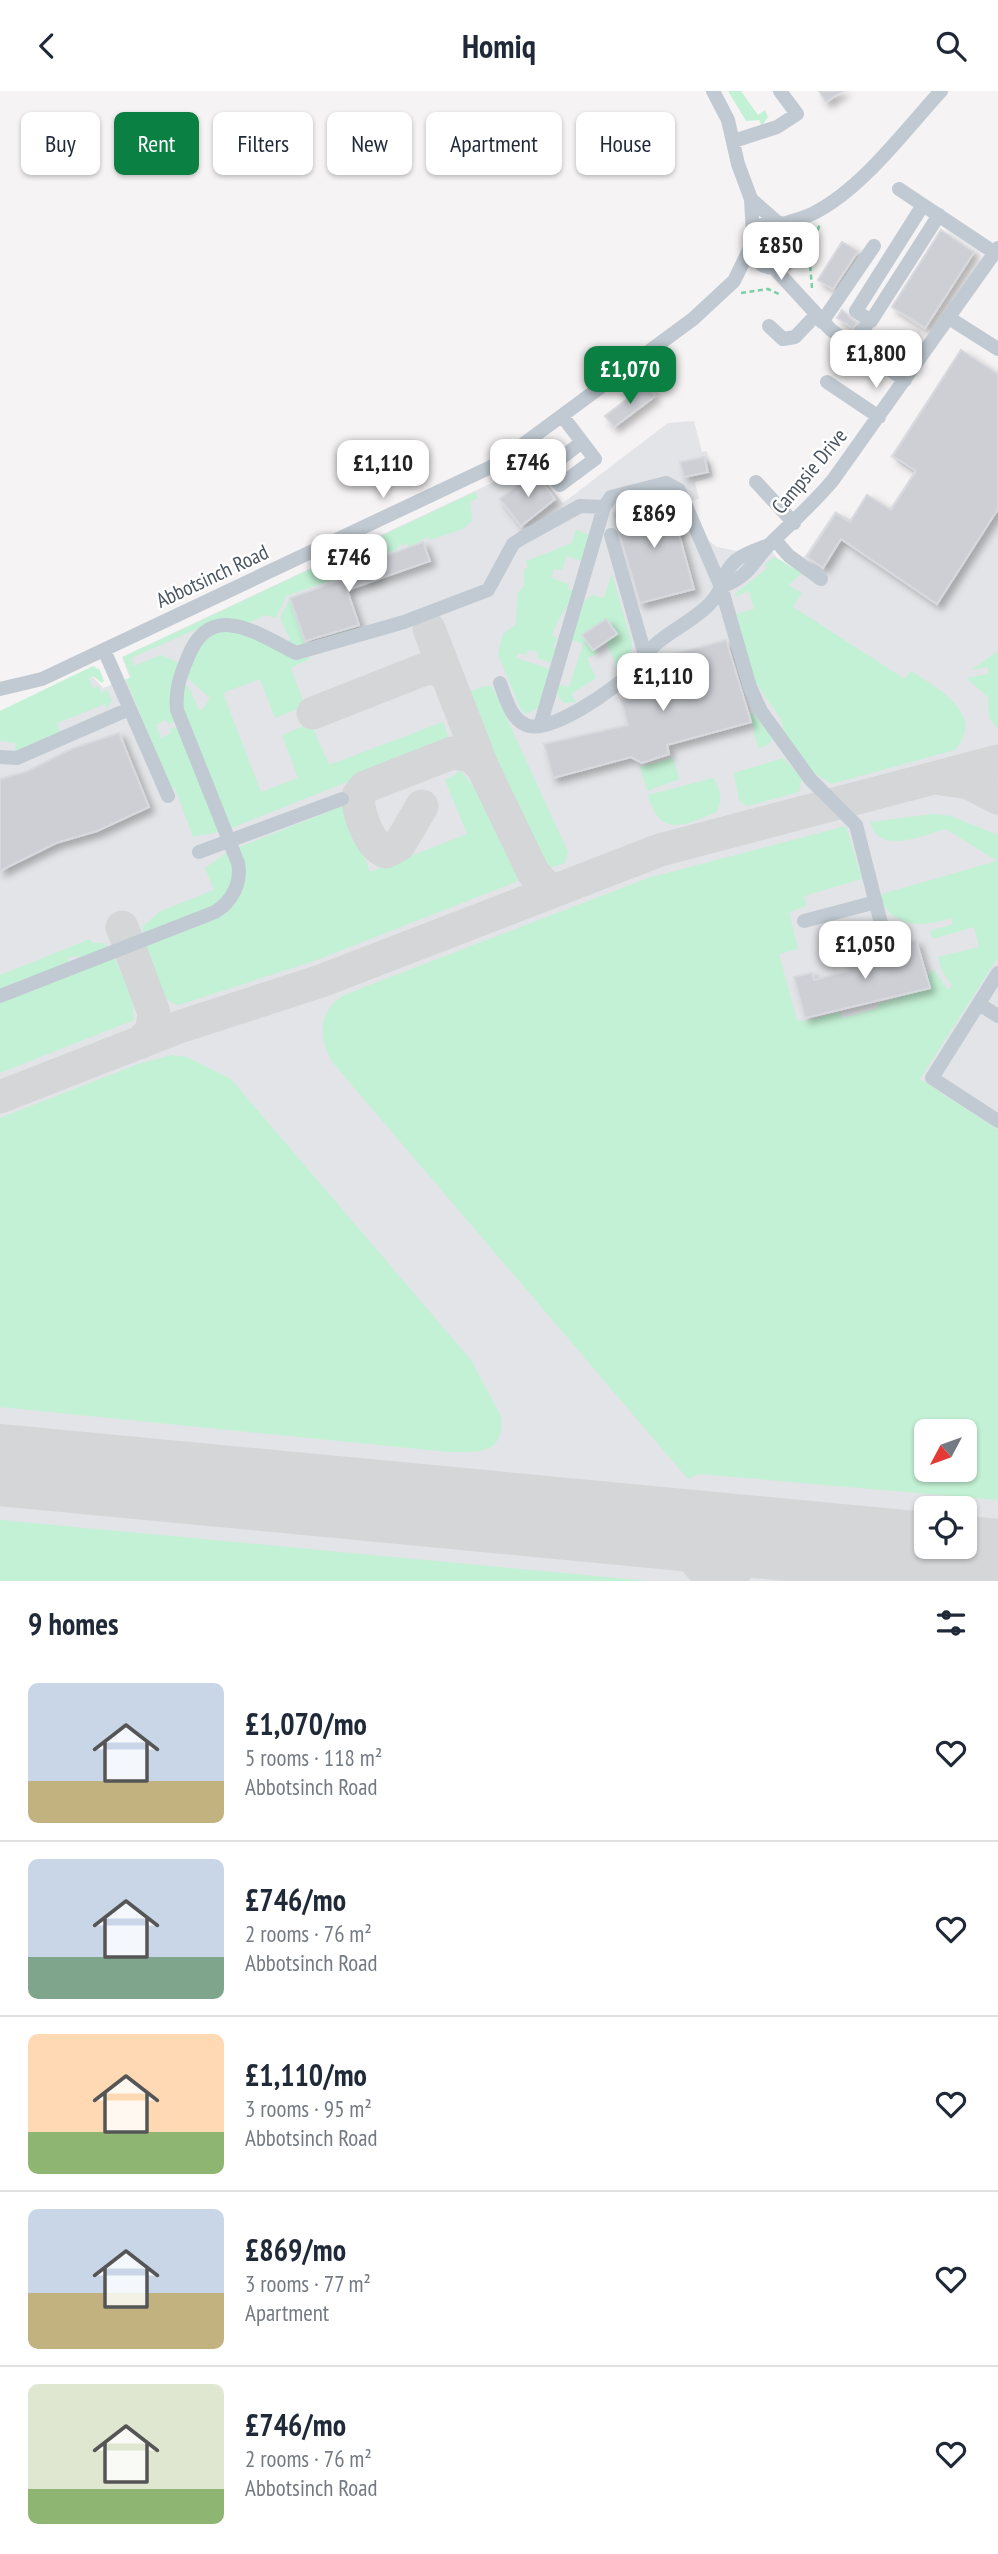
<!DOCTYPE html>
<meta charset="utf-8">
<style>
body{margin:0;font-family:"PT Sans Narrow",sans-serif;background:#f6f6f7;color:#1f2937;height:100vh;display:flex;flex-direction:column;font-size:26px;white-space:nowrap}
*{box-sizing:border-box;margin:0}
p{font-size:23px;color:#747a83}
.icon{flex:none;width:38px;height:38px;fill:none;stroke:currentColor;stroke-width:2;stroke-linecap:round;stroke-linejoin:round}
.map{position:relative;height:1490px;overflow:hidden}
.panel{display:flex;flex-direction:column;background:#fff;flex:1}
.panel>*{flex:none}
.top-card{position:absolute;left:21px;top:21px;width:957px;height:63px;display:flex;gap:14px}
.needle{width:46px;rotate:229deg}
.buttons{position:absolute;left:914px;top:1328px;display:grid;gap:14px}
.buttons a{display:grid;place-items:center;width:63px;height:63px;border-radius:10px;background:#fff;box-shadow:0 2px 5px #0004;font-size:35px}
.price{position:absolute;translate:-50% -60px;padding:0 16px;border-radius:14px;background:#fff;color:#222;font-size:23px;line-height:46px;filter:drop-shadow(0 2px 4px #0008)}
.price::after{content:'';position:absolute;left:50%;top:42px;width:21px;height:16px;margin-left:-10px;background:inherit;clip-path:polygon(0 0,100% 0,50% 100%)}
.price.active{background:#0b8043;color:#fff}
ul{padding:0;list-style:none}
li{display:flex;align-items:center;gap:21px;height:175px;padding:0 28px}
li+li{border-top:2px solid #e0e1e3}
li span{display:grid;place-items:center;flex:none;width:196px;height:140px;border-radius:10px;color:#555}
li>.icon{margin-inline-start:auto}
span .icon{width:84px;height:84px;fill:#fffc;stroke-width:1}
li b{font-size:30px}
h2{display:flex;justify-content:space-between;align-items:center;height:84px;padding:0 28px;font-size:30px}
.chip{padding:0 24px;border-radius:10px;background:#fff;box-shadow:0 2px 5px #0004;font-size:24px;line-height:63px}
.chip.active{background:#0b8043;color:#fff}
header{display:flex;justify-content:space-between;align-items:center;height:91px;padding:0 28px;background:#fff;font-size:32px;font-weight:700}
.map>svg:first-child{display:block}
.airport{fill:#e2e4e7;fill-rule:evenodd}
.green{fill:#c3f1d5;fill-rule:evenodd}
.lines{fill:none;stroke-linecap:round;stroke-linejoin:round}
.taxiway{stroke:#d5d6d8;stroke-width:33}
.runway{stroke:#d5d6d8;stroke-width:82}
.building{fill:#cdcfd5;stroke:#d7d9de;stroke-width:2;filter:url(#shadow)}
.path{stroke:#7ad0a6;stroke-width:2.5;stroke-dasharray:5 3.5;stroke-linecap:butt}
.minor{stroke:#c1cad2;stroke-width:14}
.labels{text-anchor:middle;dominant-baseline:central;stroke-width:5;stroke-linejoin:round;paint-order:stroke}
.street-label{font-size:21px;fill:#4a5661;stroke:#fff}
</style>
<header><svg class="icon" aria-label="back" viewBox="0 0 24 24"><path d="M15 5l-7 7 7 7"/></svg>Homiq<svg class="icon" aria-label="search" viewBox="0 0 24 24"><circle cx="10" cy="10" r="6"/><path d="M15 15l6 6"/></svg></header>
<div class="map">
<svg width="998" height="1490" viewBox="0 0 998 1490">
<defs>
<filter id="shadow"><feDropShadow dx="5" dy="5" stdDeviation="3.5" flood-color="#0004"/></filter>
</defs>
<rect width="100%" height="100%" fill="#f5f3f3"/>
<path class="airport" d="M961 258 998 282V1490H0V625L3 626 92 585 103 597 130 587 122 566 496 390 526 369 563 412 668 332 694 330 702 361 707 360 713 386 695 391 699 408 691 410 705 447 717 456 737 460 765 449 776 466 799 482 804 466 835 420 850 429 867 403 890 417 914 381 890 366ZM926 1340H964V1379H926ZM926 1418H964V1456H926Z"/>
<path class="green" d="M728 0H741L758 24 765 19 768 26 762 35 759 29 746 30Z
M475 401 478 407 470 411 472 430 463 438 430 449 428 446 409 456 407 451 403 455 401 452 396 459 352 476 345 485 286 505 276 527 265 524 249 532 215 530 131 567 134 575 161 564 180 572 178 630 168 633 165 629 156 634 161 647 171 642 169 638 180 635 223 740 193 746 175 697 171 699 126 588 131 586 123 566Z
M576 439 590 444 582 470 566 465 562 479 554 478 551 487 569 493 568 498 573 500C568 518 557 527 552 545L557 546 553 557 556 558 552 572 537 567 538 561 528 559 526 564 518 562 516 567 550 578 538 617 526 623 520 617 498 563 503 543 516 533 518 501 524 495V478L528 477 526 470 572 452Z
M774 466 802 482 788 494 802 502 793 516 905 588 911 580C940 599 986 623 955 659L831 693 813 681 785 645 781 628 755 591 736 523 754 518 749 500 735 506 736 502 767 477 765 473Z
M612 483 632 553 629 572 619 581 606 550 616 543 605 528 582 544 593 559 600 561 587 567 596 587 571 603 576 611 564 612C558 607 556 601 559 594L569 596 583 553 572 549 583 511 592 504 604 507Z
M290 507 306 552 294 555 287 552 290 548 280 527Z
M225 537 311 567 291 577 305 615 275 627 260 588 223 602 261 701 298 687 282 644 311 632 329 674 443 631 450 650 229 738 181 618 183 593 189 596 199 619 203 618 210 607 184 584 208 543Z
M998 560V638L989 627 988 606 966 587 989 583 988 576 971 579Z
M93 575 100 579 104 590 102 592 93 585 89 587 93 597 99 595 101 602 107 599 112 610 107 618 105 613 57 632 60 641 15 661 16 652 0 650V620Z
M484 595H492L568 761 565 772 550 777 538 765 464 608 467 602Z
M753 622 773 647 768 654 758 657 750 624Z
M673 667 679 688 647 700 640 676Z
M783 667 802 687 799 701 747 715 739 710 734 682Z
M461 680C487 710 515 749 518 790L314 870 179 914C159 912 148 870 144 853L227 819 237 757 345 714 370 781 467 743 445 689Z
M713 687C721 697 723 711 716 721 682 736 660 746 648 704Z
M933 723 951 725 998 744V866L920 988 998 1039V1409L700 1383 688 1388 333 972C317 945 318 915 349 902L648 787 846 735 862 788 804 805 807 815 789 821 798 858 779 863 797 929 805 930 840 921 843 927 878 917V913L929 897 927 884 931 882 930 879H934L948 899 952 895 941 878 938 866 979 856 974 836 933 848 930 840 953 833 951 827C923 836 898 838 880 810L882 803 997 770 946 738C923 744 879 765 870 731ZM926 1340H964V1379H926Z
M231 759 235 788 221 813 143 847V835L159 821 214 799 205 777Z
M90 848 92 852H104L111 860 83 868 74 865 67 867 69 871 0 901V884Z
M114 865 131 904 134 929 0 982V909Z
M172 964 187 966 231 988 471 1269 501 1325C505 1365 477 1361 449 1361L0 1316V1027L138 973Z
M0 1429 649 1490H0Z"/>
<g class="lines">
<path class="taxiway" d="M429 538 483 677 533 781 546 796 556 798
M313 622 425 578H439L447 586
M941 688 969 692 998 707
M422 715 399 754 386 761C369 755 358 722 358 705L365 696 452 662 472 665 483 677
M122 836 154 922 152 939 140 952
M0 1006 182 935 321 890 660 759 998 670
M629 1435C673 1442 685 1457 713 1490
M980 1467 998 1466
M732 1490C740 1460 760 1452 788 1450"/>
<path class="runway" d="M0 1374 998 1469"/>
</g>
<path class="building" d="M819 0H843L826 11Z
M941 139 974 161 925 237 892 216Z
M842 151 858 160 833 198 818 189Z
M842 219 857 232 853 237 837 227Z
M961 259 998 283V418L937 513 841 448 823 477 807 466 836 422 850 431 867 404 891 419 916 380 893 365Z
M646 294 655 305 614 336 605 325Z
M704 366 708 381 684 386 680 371Z
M534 381 555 408 521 435 500 408Z
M669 407 694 498 640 512 613 422Z
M423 451 430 470 347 499 359 534 305 550 290 507 355 484 353 477Z
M606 528 617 543 593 559 582 544Z
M726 549 751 631 667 654 669 663 642 672 631 666 553 687 544 653 628 634 621 609 635 605 634 599 660 592 654 569Z
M119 642 149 716 97 740 56 752 0 780V688L28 680 71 658Z
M916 849 930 897 805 927 794 886 812 882 814 889 848 880 845 871Z"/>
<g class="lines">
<path class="path" d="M812 197 809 161 820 133
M741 202 768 198 781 204"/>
<path class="minor" d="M713 0 728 29 738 73 751 108 753 144
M734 50 777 36 797 23 780 0
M899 98 995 162
M751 108 777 131
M923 114 856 220 871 230 939 124
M751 154a23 23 0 1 1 46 0a23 23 0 1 1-46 0Z
M783 133C793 129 805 127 814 122 862 98 905 39 941 0
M775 178 831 239 905 289
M949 227 998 258
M822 231 874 155
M769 235 783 248 795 246 815 225
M854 255 866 235
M827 291 879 326
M563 326 595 368 560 394 547 378 582 351
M756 391 794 432
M611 444 645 564
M775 449 789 465 821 488
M769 454C742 464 729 467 721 496 749 486 751 473 770 453 791 432 813 413 833 389L998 157
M104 559 168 705
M500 592C506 608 511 630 529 635 555 640 615 598 632 580 641 571 647 561 657 552 678 534 710 522 721 496
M0 598 42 588 495 374 693 228 734 190 751 155
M540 635 604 416
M0 666 17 667 129 618
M199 761 342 708
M804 830 876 811
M998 882 932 987 998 1030
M0 905 215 821C232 811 242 791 238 772L177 619C175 599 180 585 188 566 211 508 258 543 296 562L404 531 488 499 513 453 522 447 580 415 604 416 611 406 666 392 679 399 721 496 750 596 761 620 810 688 856 734 885 848
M979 913 998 925"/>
</g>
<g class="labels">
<g class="street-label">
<text transform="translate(809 380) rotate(-50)">Campsie Drive</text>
<text transform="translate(212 485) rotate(-25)">Abbotsinch Road</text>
</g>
</g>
</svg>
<div class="buttons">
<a><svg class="needle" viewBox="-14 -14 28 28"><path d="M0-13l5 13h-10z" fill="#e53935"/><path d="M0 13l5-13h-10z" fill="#747a83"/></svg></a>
<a><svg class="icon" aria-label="locate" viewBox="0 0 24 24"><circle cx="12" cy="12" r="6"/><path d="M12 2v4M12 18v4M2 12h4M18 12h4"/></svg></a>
</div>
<b class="price" style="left:781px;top:191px">£850</b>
<b class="price" style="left:876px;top:299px">£1,800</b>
<b class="price active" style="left:630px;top:315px">£1,070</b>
<b class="price" style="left:528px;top:408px">£746</b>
<b class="price" style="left:383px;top:409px">£1,110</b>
<b class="price" style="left:654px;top:459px">£869</b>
<b class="price" style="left:349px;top:503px">£746</b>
<b class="price" style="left:663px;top:622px">£1,110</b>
<b class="price" style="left:865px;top:890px">£1,050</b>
<div class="top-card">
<a class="chip">Buy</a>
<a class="chip active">Rent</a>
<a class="chip">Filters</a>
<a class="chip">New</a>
<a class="chip">Apartment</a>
<a class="chip">House</a>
</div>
</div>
<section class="panel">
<h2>9 homes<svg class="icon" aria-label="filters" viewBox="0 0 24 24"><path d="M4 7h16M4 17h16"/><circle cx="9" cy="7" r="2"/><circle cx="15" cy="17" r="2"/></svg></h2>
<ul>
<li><span style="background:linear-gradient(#c9d6e8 70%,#c2b280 0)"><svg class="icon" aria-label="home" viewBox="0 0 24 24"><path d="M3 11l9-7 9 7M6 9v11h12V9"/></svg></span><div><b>£1,070/mo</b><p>5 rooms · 118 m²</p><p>Abbotsinch Road</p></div><svg class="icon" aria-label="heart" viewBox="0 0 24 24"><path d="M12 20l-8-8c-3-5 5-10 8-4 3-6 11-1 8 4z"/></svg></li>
<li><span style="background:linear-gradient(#c9d6e8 70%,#7fa58c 0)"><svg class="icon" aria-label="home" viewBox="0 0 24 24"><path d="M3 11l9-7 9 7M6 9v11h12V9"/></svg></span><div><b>£746/mo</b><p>2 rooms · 76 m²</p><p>Abbotsinch Road</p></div><svg class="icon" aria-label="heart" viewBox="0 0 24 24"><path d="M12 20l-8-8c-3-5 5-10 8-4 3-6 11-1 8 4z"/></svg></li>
<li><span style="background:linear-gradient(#ffd9b3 70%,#8fb573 0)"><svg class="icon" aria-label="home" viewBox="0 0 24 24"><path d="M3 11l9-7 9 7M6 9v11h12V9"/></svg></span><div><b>£1,110/mo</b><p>3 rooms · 95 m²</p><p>Abbotsinch Road</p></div><svg class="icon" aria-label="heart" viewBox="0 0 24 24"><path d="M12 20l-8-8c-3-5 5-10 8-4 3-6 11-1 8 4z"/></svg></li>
<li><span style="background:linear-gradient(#c9d6e8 60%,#c2b280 0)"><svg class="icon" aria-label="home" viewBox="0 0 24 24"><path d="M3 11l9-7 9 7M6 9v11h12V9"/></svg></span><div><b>£869/mo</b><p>3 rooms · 77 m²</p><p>Apartment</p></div><svg class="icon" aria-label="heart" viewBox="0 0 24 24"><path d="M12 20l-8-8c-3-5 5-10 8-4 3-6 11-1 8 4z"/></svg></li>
<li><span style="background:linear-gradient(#dfe7d0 75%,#8fb573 0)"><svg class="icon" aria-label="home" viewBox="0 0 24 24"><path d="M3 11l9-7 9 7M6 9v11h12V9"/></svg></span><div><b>£746/mo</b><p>2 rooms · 76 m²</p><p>Abbotsinch Road</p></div><svg class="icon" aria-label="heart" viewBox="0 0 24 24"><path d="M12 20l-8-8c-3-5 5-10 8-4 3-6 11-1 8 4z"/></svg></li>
</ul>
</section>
